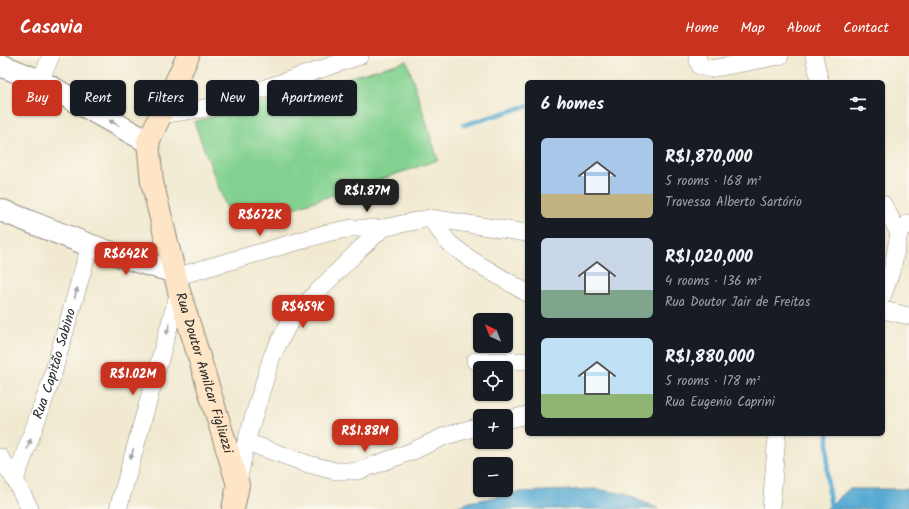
<!DOCTYPE html>
<meta charset="utf-8">
<style>
body{margin:0;font-family:Kalam,sans-serif;background:#242831;color:#f1f3f6;height:100vh;display:flex;flex-direction:column;font-size:15px;white-space:nowrap}
*{box-sizing:border-box;margin:0}
p{font-size:13px;color:#9ea1a6}
.icon{flex:none;width:22px;height:22px;fill:none;stroke:currentColor;stroke-width:2;stroke-linecap:round;stroke-linejoin:round}
.map{position:relative;flex:1;overflow:hidden}
.sheet{position:absolute;left:525px;top:24px;width:360px;height:356px;display:flex;flex-direction:column;background:#171b24;border-radius:6px;box-shadow:0 1px 3px #0004}
.sheet>*{flex:none}
.guide{position:absolute;left:12px;top:24px;width:380px;height:36px;display:flex;gap:8px}
.needle{width:26px;rotate:317deg}
.fabs{position:absolute;left:473px;top:257px;display:grid;gap:8px}
.fabs a{display:grid;place-items:center;width:40px;height:40px;border-radius:6px;background:#171b24;box-shadow:0 1px 3px #0004;font-size:20px}
.price{position:absolute;translate:-50% -34px;padding:0 9px;border-radius:8px;background:#c8321e;color:#fff;font-size:13px;line-height:26px;filter:drop-shadow(0 1px 2px #0008)}
.price::after{content:'';position:absolute;left:50%;top:24px;width:12px;height:9px;margin-left:-6px;background:inherit;clip-path:polygon(0 0,100% 0,50% 100%)}
.price.active{background:#222;color:#fff}
ul{padding:0;list-style:none}
li{display:flex;align-items:center;gap:12px;height:100px;padding:0 16px}
li span{display:grid;place-items:center;flex:none;width:112px;height:80px;border-radius:6px;color:#555}
li>.icon{margin-inline-start:auto}
span .icon{width:48px;height:48px;fill:#fffc;stroke-width:1}
li b{font-size:17px}
h2{display:flex;justify-content:space-between;align-items:center;height:48px;padding:0 16px;font-size:17px}
.tag{padding:0 14px;border-radius:6px;background:#171b24;box-shadow:0 1px 3px #0004;font-size:14px;line-height:36px}
.tag.active{background:#c8321e;color:#fff}
header{display:flex;align-items:center;gap:24px;box-sizing:border-box;height:56px;padding:0 20px;background:#c8321e;color:#fff}
header strong{font-size:19px}
nav{display:flex;gap:22px;margin-inline-start:auto;font-size:14px}
.map>svg:first-child{display:block}
.pitch{fill:#82d190;stroke:#567e5e}
.water{fill:#57aad3;stroke:#416a7f}
.lines{fill:none;stroke-linecap:round;stroke-linejoin:round}
.stream{stroke:#57aad3;stroke-width:4.5}
.minor-casing{stroke:#8e8a7e;stroke-width:18}
.tertiary-casing{stroke:#8e8a7e;stroke-width:24}
.secondary-casing{stroke:#8e8a7e;stroke-width:24}
.minor{stroke:#fff;stroke-width:17}
.tertiary{stroke:#fff;stroke-width:22}
.secondary{stroke:#fde5c5;stroke-width:22}
.oneway{fill:#a0a0a0}
.labels{text-anchor:middle;dominant-baseline:central;stroke-width:3.5;stroke-linejoin:round;paint-order:stroke}
.street-label{font-size:14px;fill:#2b2b2b;stroke:#fbf7ec}
</style>
<header>
<strong>Casavia</strong>
<nav><a>Home</a><a>Map</a><a>About</a><a>Contact</a></nav>
</header>
<div class="map">
<svg width="909" height="453" viewBox="0 0 909 453">
<rect width="100%" height="100%" fill="#fbf7ec"/>
<filter id="ink" filterUnits="userSpaceOnUse"><feTurbulence type="fractalNoise" baseFrequency=".025" numOctaves="2"/><feDisplacementMap in="SourceGraphic" scale="8" xChannelSelector="R" yChannelSelector="G"/><feConvolveMatrix kernelMatrix="1 2 1 2 8 2 1 2 1" color-interpolation-filters="sRGB"/></filter>
<filter id="wash" filterUnits="userSpaceOnUse"><feTurbulence type="fractalNoise" baseFrequency=".012" numOctaves="4" result="noise"/><feDisplacementMap in="SourceGraphic" scale="16" xChannelSelector="R" yChannelSelector="G"/><feGaussianBlur stdDeviation="0.9" result="paint"/><feColorMatrix in="noise" values="0 0 0 0 0 0 0 0 0 0 0 0 0 0 0 0 0 1.4 0 .05"/><feComposite in="paint" operator="in"/></filter>
<g filter="url(#wash)">
<rect width="100%" height="100%" fill="#f1ead1"/>
<path class="pitch" d="M407 5 438 104 234 172 194 66Z"/>
<path class="water" d="M595 433 625 438 659 453H450L470 446 521 436Z
M849 433H909V453H826Z"/>
<g class="lines">
<path class="stream" d="M464 69 527 50
M828 378C828 402 825 430 832 453"/>
</g>
</g>
<g filter="url(#ink)">
<g class="lines">
<g class="minor-casing">
<g id="minor">
<path d="M697 0 700 10 710 13 780 0"/>
<path d="M814 0 820 26"/>
<path d="M40 25 51 0"/>
<path d="M160 59 206 52 360 0"/>
<path d="M883 148 899 177"/>
<path d="M430 162 449 187 470 203 527 237"/>
<path d="M175 221 327 177 352 172H383"/>
<path d="M883 239 893 210 899 177 909 167"/>
<path d="M883 254 909 260"/>
<path d="M475 305H527"/>
<path d="M506 364 527 359"/>
<path d="M246 386 308 408 335 415H358L413 395 445 380 480 370"/>
<path d="M0 401 15 424 30 453"/>
<path id="s1" d="M15 424 50 328 90 189"/>
<path d="M238 427 246 386 272 300 288 269 313 240 361 192 383 172 430 162 527 177"/>
<path d="M118 453 179 235"/>
<path d="M771 453 777 378"/>
</g>
</g>
<g class="tertiary-casing">
<path id="tertiary" d="M0 9 40 25 148 86
M0 154C57 176 113 201 173 215"/>
</g>
<g class="secondary-casing">
<g id="secondary">
<path id="s2" d="M188 0 148 86 152 126 179 235 238 429 233 453"/>
</g>
</g>
<use href="#minor" class="minor"/>
<use href="#tertiary" class="tertiary"/>
<use href="#secondary" class="secondary"/>
</g>
<defs><path id="oneway-solid" d="M-6-.8H1V-3.2L6.5 0L1 3.2V.8H-6Z"/></defs>
<g class="oneway">
<use href="#oneway-solid" transform="translate(114 67) rotate(-151)"/>
<use href="#oneway-solid" transform="translate(76 237) rotate(-74)"/>
<use href="#oneway-solid" transform="translate(168 273) rotate(106)"/>
<use href="#oneway-solid" transform="translate(29 388) rotate(-70)"/>
<use href="#oneway-solid" transform="translate(132 398) rotate(105)"/>
</g>
</g>
<g class="labels">
<g class="street-label">
<text stroke="none"><textPath href="#s1" startOffset="123">Rua Capitão Sabino</textPath></text>
<text stroke="none"><textPath href="#s2" startOffset="333">Rua Doutor Amilcar Figliuzzi</textPath></text>
</g>
</g>
</svg>
<div class="fabs">
<a><svg class="needle" viewBox="-14 -14 28 28"><path d="M0-13l5 13h-10z" fill="#e53935"/><path d="M0 13l5-13h-10z" fill="#9ea1a6"/></svg></a>
<a><svg class="icon" aria-label="locate" viewBox="0 0 24 24"><circle cx="12" cy="12" r="6"/><path d="M12 2v4M12 18v4M2 12h4M18 12h4"/></svg></a>
<a>+</a>
<a>−</a>
</div>
<b class="price active" style="left:367px;top:157px">R$1.87M</b>
<b class="price" style="left:260px;top:181px">R$672K</b>
<b class="price" style="left:126px;top:220px">R$642K</b>
<b class="price" style="left:303px;top:273px">R$459K</b>
<b class="price" style="left:133px;top:340px">R$1.02M</b>
<b class="price" style="left:365px;top:397px">R$1.88M</b>
<div class="guide">
<a class="tag active">Buy</a>
<a class="tag">Rent</a>
<a class="tag">Filters</a>
<a class="tag">New</a>
<a class="tag">Apartment</a>
</div>
<section class="sheet">
<h2>6 homes<svg class="icon" aria-label="filters" viewBox="0 0 24 24"><path d="M4 7h16M4 17h16"/><circle cx="9" cy="7" r="2"/><circle cx="15" cy="17" r="2"/></svg></h2>
<ul>
<li><span style="background:linear-gradient(#a9c7e8 70%,#c2b280 0)"><svg class="icon" aria-label="home" viewBox="0 0 24 24"><path d="M3 11l9-7 9 7M6 9v11h12V9"/></svg></span><div><b>R$1,870,000</b><p>5 rooms · 168 m²</p><p>Travessa Alberto Sartório</p></div></li>
<li><span style="background:linear-gradient(#c9d6e8 65%,#7fa58c 0)"><svg class="icon" aria-label="home" viewBox="0 0 24 24"><path d="M3 11l9-7 9 7M6 9v11h12V9"/></svg></span><div><b>R$1,020,000</b><p>4 rooms · 136 m²</p><p>Rua Doutor Jair de Freitas</p></div></li>
<li><span style="background:linear-gradient(#bfe0f5 70%,#8fb573 0)"><svg class="icon" aria-label="home" viewBox="0 0 24 24"><path d="M3 11l9-7 9 7M6 9v11h12V9"/></svg></span><div><b>R$1,880,000</b><p>5 rooms · 178 m²</p><p>Rua Eugenio Caprini</p></div></li>
</ul>
</section>
</div>
